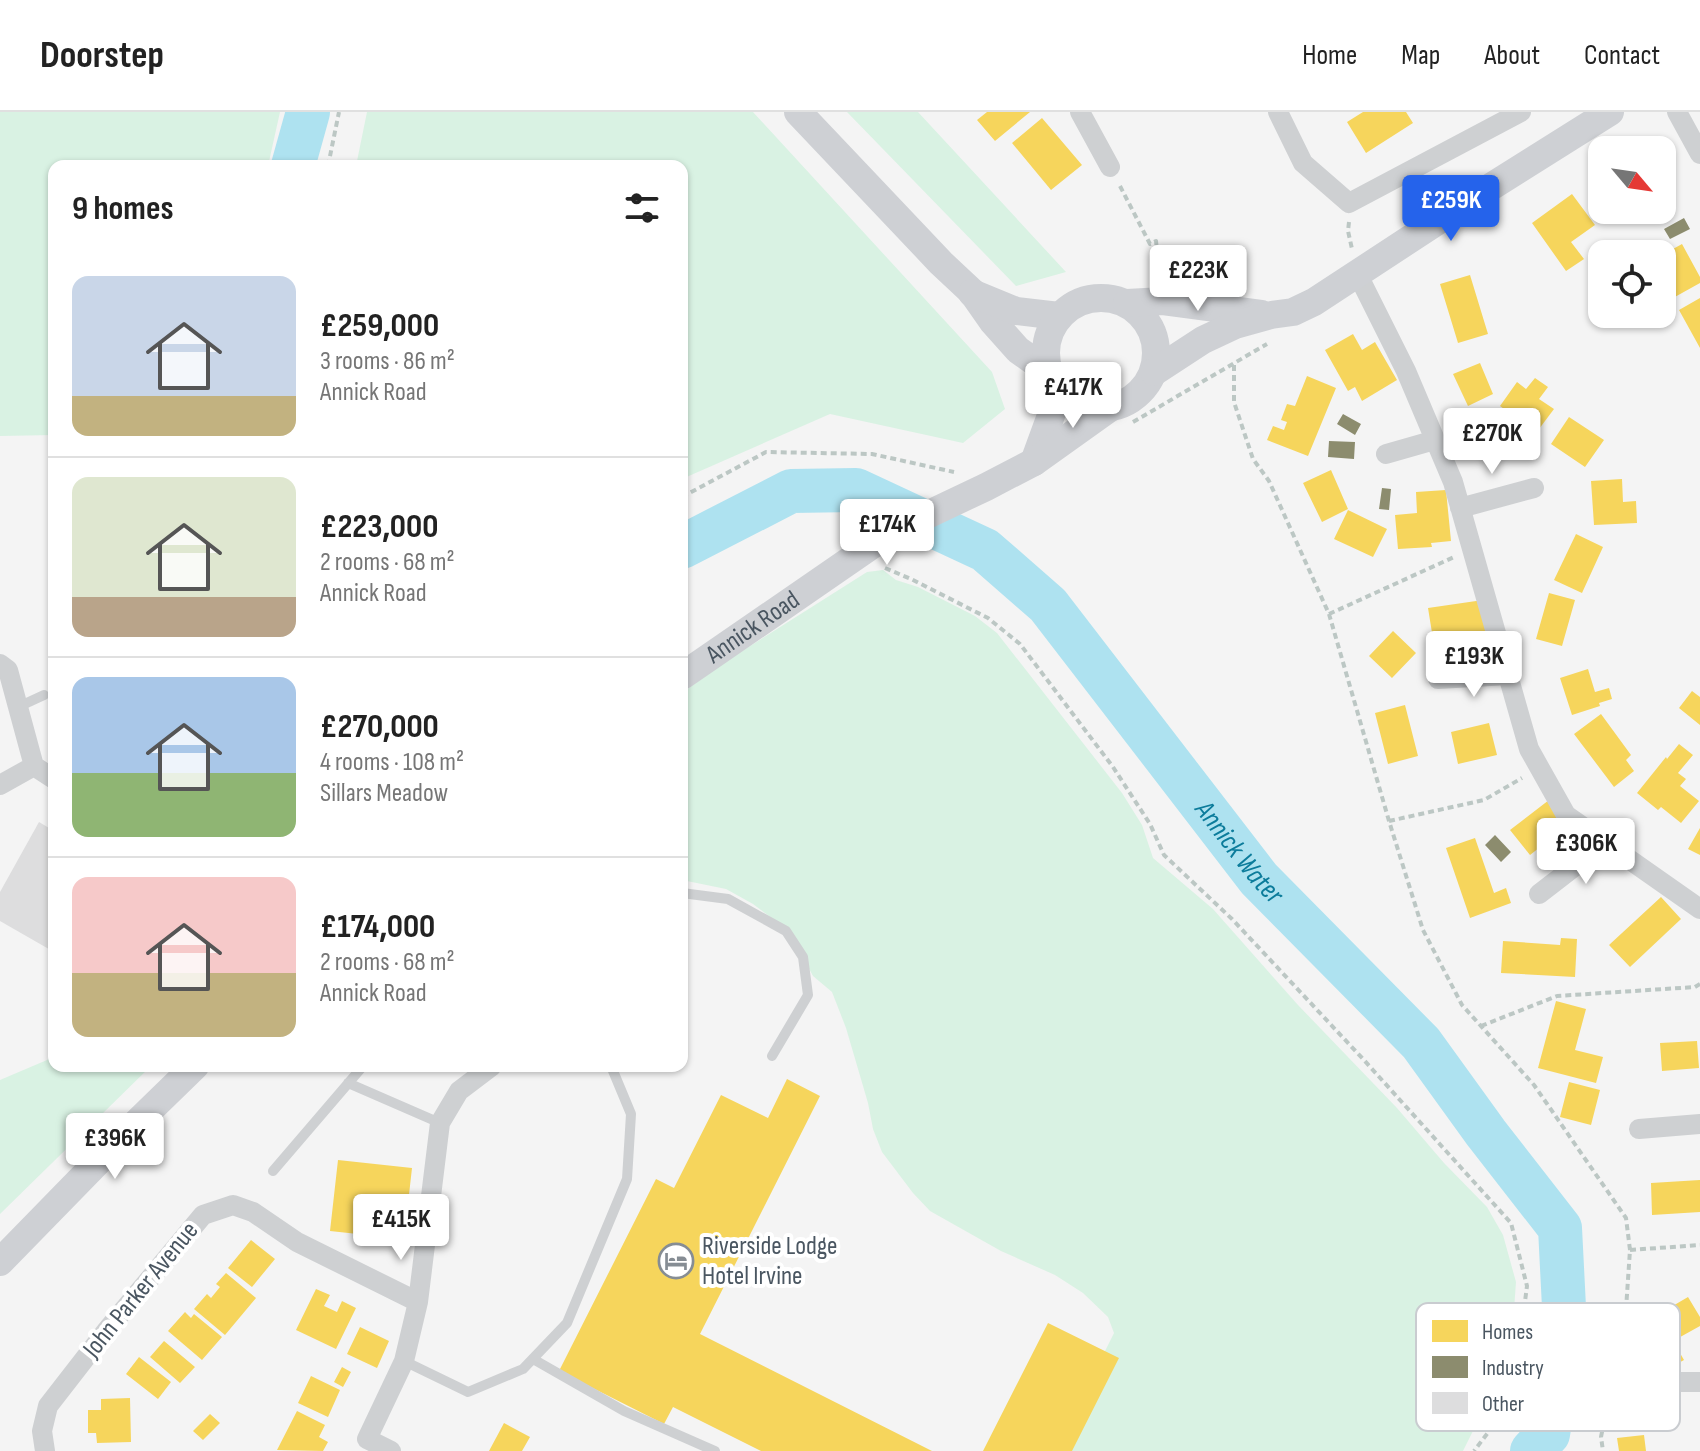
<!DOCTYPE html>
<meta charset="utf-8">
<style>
body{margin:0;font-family:"Sofia Sans Condensed",sans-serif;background:#f6f6f6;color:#222;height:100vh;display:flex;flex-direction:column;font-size:30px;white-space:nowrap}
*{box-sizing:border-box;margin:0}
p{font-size:26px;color:#767676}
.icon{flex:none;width:44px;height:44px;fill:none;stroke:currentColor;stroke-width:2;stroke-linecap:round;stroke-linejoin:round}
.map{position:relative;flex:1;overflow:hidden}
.panel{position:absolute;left:48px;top:48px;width:640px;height:912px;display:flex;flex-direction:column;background:#fff;border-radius:16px;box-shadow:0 2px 6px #0004}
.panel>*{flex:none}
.needle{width:52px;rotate:119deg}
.fabs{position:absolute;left:1588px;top:24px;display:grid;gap:16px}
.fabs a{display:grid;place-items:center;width:88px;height:88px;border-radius:16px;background:#fff;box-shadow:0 2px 6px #0004;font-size:40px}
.price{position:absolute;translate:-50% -68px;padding:0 18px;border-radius:8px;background:#fff;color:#222;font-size:26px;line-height:52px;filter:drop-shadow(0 2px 4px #0008)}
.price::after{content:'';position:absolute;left:50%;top:48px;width:24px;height:18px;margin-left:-12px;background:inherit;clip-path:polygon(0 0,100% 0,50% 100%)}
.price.current{background:#2563eb;color:#fff}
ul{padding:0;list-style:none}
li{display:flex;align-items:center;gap:24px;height:200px;padding:0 24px}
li+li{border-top:2px solid #e0e0e0}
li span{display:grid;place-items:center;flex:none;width:224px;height:160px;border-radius:16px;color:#555}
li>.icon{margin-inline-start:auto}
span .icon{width:96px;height:96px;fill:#fffc;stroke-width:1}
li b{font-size:34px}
h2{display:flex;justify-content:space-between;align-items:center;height:96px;padding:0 24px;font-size:34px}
header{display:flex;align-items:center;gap:48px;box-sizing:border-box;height:112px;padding:0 40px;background:#fff;border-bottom:2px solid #e0e0e0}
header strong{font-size:38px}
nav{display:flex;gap:44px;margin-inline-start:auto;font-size:28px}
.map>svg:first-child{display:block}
.green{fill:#d9f2e3}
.homes{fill:#f6d55c}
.industry{fill:#8c8c6e}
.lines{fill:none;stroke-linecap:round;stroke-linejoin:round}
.river{stroke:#aee2f0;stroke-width:44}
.building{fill:#ddddde}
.path{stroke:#bcc7c4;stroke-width:4;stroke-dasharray:6 4;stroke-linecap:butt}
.service{stroke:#ced0d2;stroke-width:10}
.minor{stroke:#ced0d2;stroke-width:20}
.secondary{stroke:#ced0d4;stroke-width:28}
.labels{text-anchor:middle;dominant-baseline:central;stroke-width:8;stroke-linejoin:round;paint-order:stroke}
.street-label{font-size:26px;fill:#4a5661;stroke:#fff}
.poi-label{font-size:26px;fill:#4a5661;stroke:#fff;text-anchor:start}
.water-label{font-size:28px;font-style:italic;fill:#0c7c9b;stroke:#fff}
.key{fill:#fff;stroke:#c9ccd0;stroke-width:2}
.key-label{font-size:22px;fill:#4a5661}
</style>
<header>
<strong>Doorstep</strong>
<nav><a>Home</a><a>Map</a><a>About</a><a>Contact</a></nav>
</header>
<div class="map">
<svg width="1700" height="1339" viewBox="0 0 1700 1339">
<rect width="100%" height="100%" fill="#f4f4f4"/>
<path class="green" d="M0 0H280L268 54H54V323L0 324Z
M367 0H753L992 260 1005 297 963 331 830 302 682 367V54H356Z
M847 0H918L1066 160 1016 174Z
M883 458 896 468 918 475 975 504 997 521 1122 681 1142 713 1153 746 1213 797 1298 893 1397 996 1444 1051 1487 1095 1503 1123 1516 1170 1513 1211 1481 1303 1463 1339H1055L1114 1221 1108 1205 1083 1181 1055 1163 1001 1139 930 1099 913 1081 882 1040 873 1017 868 991 846 916 832 880 813 864 798 836 777 810 753 792 726 777 682 768V581L725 550 867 460Z
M54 941V954H151L0 1102V968L47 948Z"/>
<path class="homes" d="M987 0H1030L995 29 977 8Z
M1363 0H1406L1413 11 1366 41 1347 10Z
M1042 6 1082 53 1051 78 1012 31Z
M1602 68V86L1595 72Z
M1572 82 1595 113 1571 130 1584 147 1566 159 1532 111Z
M1682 132 1700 165V171L1673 186 1662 166V143Z
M1470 163 1488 222 1458 231 1440 172Z
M1700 186V236L1679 198Z
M1353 222 1362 238 1375 230 1397 268 1362 289 1355 275 1348 279 1325 238Z
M1480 251 1493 282 1468 294 1453 262Z
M1307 264 1336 276 1308 344 1267 328 1273 314 1284 318 1287 310 1281 308 1287 292 1295 294Z
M1535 266 1548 275 1539 287 1554 297 1536 321 1500 294 1517 270 1526 277Z
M1569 305 1604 328 1585 355 1551 332Z
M1331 358 1348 397 1322 410 1303 371Z
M1622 367 1623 390 1636 389 1637 411 1594 413 1591 369Z
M1446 378 1451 429 1431 431 1432 435 1398 437 1395 403 1417 401 1416 380Z
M1348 398 1387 417 1373 445 1334 427Z
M1576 422 1603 435 1582 481 1554 468Z
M1549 481 1575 488 1562 534 1536 527Z
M1483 488 1489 526 1469 530 1468 521 1433 527 1428 496Z
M1393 519 1416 541 1392 566 1369 544Z
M1588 557 1595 580 1609 576 1612 587 1599 591 1600 594 1572 603 1560 566Z
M1692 579 1700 585V613L1679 596Z
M1405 593 1418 644 1388 652 1375 601Z
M1601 602 1631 643 1626 648 1634 659 1614 675 1574 622Z
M1489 611 1497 643 1458 652 1451 620Z
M1679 632 1693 643 1678 661 1686 667 1680 674 1699 689 1681 711 1661 695 1658 698 1637 681 1666 645 1667 647Z
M1549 688 1568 713 1530 743 1510 718Z
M1700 716V743L1688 737Z
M1475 726 1494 781 1506 776 1511 791 1470 806 1446 736Z
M1661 785 1681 807 1630 855 1609 833Z
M1561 826 1577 827 1575 865 1501 861 1503 829 1560 833Z
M1556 889 1586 897 1575 938 1603 945 1596 971 1538 956Z
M1697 929 1699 956 1662 959 1660 931Z
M787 967 820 984 700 1222 932 1339H761L673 1295 664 1312 559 1259 656 1067 674 1076 721 983 768 1006Z
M1569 970 1600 978 1591 1013 1560 1005Z
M338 1048 412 1056 404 1127 330 1119Z
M1700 1068V1100L1652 1103 1651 1071Z
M251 1128 275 1147 252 1175 228 1156Z
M226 1161 256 1186 225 1223 194 1197 207 1182 211 1186 220 1175 216 1172Z
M316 1177 330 1183 324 1194 337 1200 342 1189 356 1196 336 1237 296 1218Z
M1688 1185 1700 1205V1214L1673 1229 1684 1248 1671 1255 1651 1220 1665 1212 1659 1202Z
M185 1200 191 1206 194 1202 222 1225 202 1248 168 1219Z
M1048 1211 1119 1246 1072 1339H983Z
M360 1215 389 1229 377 1256 347 1242Z
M164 1229 195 1255 180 1271 150 1245Z
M139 1245 171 1270 158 1287 126 1262Z
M342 1255 351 1260 343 1275 334 1270Z
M311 1264 340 1278 328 1305 298 1291Z
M130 1286 131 1330 97 1331 96 1321H88V1298H101V1287Z
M297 1299 325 1313 319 1325 328 1330 323 1339 277 1338Z
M210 1302 220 1311 203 1328 193 1319Z
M504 1311 530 1325 522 1339H489Z
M1644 1323 1646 1339H1619L1617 1326Z"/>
<path class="industry" d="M1684 106 1690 117 1670 127 1664 117Z
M1343 302 1361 312 1355 323 1337 312Z
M1329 329 1355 330 1354 347 1328 345Z
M1382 376 1391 377 1389 398 1379 397Z
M1495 723 1511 740 1501 750 1485 733Z"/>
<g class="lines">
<g class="river">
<path d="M293 54 308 0"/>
<path id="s1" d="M682 435 791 379 856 378 985 438 1048 493 1259 767 1421 931 1486 1021 1560 1116 1565 1215 1548 1322 1532 1339"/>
</g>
</g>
<path class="building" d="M39 710 54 719V840L0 809V780Z"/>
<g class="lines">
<path class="path" d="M328 54 339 0
M1120 74 1150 132 1156 129 1160 165
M1349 110 1348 119 1352 137
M1234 253V290L1253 347 1269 369 1329 502 1389 709 1423 818 1462 893 1534 973 1626 1106 1630 1138 1626 1197 1601 1325 1603 1339
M1133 310 1267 232
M682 385 766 340 872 342 954 360
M885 456 911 467 988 506 1020 532 1113 655 1150 712 1164 743 1232 807 1363 947 1511 1111 1527 1174 1512 1289 1474 1339
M1329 502 1454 445
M1389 709 1484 688 1522 666
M1481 914 1557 884 1695 875 1700 872
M1630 1138 1700 1133"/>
<path class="service" d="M18 595 44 583
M682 781 728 787 786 819 803 845 808 883 772 944
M348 971 440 1011
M273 1059 363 954
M533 1247 624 1299 715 1339
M404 1249 468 1280 523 1257 567 1211 627 1067 631 1002 611 954"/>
<path class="minor" d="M1080 0 1110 55
M1278 0 1303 51 1349 91 1521 0
M1677 0 1700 42
M1358 163 1406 259 1453 370 1529 637 1566 703 1700 797
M1386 342 1435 328
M1460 396 1534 376
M0 552 8 558 34 654 54 667
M1438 567 1508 563
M0 673 34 654
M1539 782 1605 731
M1639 1017 1700 1012
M1680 1270H1700
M45 1339 42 1319 48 1294 107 1218 203 1103 233 1093 253 1100 297 1130 418 1190
M391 1339 367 1327 404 1249 418 1190 440 1011 459 979 492 954"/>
<g class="secondary">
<path d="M798 0 941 151 972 180 993 210 1018 238 1049 260"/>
<path d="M972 181 1016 199 1059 204"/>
<circle cx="1101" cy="241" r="55"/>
<path d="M1127 191 1163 189 1261 202"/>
<path d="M1154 260 1203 228 1235 213 1271 203 1293 200 1314 190 1462 93 1610 0"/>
<path d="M1034 350 1053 298 1056 272"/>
<path id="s2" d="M682 564 891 420 986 375 1034 350 1111 295"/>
<path d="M0 1150 122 1025 195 954"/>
</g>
</g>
<defs>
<g id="hotel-ring" transform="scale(1.8)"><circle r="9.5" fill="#fff" stroke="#868d94" stroke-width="1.5"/><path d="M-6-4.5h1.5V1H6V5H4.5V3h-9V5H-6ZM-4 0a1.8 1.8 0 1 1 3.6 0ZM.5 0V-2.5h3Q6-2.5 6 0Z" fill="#868d94"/></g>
</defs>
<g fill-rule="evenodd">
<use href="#hotel-ring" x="676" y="1149"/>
</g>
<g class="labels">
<g class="street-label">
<text stroke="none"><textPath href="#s2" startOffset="86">Annick Road</textPath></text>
<text transform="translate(141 1178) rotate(-51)">John Parker Avenue</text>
</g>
<g class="poi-label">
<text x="702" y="1134">Riverside Lodge<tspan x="702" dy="30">Hotel Irvine</tspan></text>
</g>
<g class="water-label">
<text stroke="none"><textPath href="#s1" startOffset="726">Annick Water</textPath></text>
</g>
</g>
<rect x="1416" y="1191" width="264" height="128" rx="12" class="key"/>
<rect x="1432" y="1208" width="36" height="22" fill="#f6d55c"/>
<rect x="1432" y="1244" width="36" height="22" fill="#8c8c6e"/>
<rect x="1432" y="1280" width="36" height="22" fill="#ddddde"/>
<g class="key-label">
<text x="1482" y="1227">Homes</text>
<text x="1482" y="1263">Industry</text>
<text x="1482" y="1299">Other</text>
</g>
</svg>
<div class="fabs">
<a><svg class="needle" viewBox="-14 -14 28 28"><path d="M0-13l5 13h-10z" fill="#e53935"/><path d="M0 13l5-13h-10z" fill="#767676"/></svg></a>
<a><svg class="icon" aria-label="locate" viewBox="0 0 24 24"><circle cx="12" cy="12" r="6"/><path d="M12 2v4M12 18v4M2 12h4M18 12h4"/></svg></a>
</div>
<b class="price current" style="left:1451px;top:131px">£259K</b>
<b class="price" style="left:1198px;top:201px">£223K</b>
<b class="price" style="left:1073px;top:318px">£417K</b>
<b class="price" style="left:1492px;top:364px">£270K</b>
<b class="price" style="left:887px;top:455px">£174K</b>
<b class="price" style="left:1474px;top:587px">£193K</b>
<b class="price" style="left:1586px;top:774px">£306K</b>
<b class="price" style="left:115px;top:1069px">£396K</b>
<b class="price" style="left:401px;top:1150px">£415K</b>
<section class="panel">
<h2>9 homes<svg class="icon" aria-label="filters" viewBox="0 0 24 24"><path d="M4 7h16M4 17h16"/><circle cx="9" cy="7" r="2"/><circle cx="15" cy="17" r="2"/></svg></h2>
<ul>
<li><span style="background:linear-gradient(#c9d6e8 75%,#c2b280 0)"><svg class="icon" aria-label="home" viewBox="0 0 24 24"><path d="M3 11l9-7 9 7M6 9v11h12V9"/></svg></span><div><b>£259,000</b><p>3 rooms · 86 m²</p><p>Annick Road</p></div></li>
<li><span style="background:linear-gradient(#dfe7d0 75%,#b9a48a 0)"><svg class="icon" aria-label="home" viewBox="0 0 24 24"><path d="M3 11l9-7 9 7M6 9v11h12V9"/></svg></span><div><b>£223,000</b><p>2 rooms · 68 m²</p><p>Annick Road</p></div></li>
<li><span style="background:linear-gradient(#a9c7e8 60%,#8fb573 0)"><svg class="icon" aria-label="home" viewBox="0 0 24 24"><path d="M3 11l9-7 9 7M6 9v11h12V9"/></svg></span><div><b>£270,000</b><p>4 rooms · 108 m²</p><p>Sillars Meadow</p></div></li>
<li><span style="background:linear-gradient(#f6c9c9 60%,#c2b280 0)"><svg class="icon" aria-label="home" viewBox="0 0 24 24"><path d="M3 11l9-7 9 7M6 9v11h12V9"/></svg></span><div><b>£174,000</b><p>2 rooms · 68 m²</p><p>Annick Road</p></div></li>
</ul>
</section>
</div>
